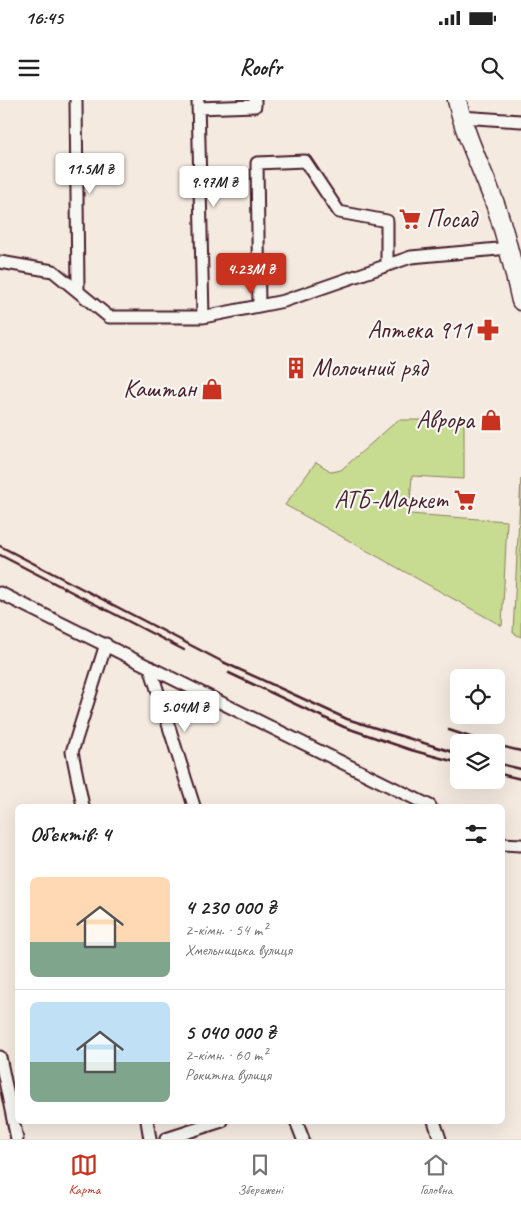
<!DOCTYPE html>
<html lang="uk">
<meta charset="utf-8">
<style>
body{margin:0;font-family:Caveat,sans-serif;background:#f2f2f2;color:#222;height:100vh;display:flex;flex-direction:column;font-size:19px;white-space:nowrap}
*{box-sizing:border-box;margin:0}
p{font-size:16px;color:#767676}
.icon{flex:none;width:28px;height:28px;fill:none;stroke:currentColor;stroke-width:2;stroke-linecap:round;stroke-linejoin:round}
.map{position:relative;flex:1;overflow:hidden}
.drawer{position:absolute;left:15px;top:704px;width:490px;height:320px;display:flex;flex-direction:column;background:#fff;border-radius:8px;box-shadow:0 5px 20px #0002}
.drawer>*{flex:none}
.tools{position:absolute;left:450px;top:569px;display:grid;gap:10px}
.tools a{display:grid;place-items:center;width:55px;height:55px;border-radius:8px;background:#fff;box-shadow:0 5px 20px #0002;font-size:25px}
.price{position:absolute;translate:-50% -42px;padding:0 11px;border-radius:5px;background:#fff;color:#222;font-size:16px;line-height:32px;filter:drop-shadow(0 1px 2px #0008)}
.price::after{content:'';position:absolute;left:50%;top:30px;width:15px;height:11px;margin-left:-8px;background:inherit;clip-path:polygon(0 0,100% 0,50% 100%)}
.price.selected{background:#c8321e;color:#fff}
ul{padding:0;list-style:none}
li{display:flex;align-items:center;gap:15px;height:125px;padding:0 15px}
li+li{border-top:1px solid #e0e0e0}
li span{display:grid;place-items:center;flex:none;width:140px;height:100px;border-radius:8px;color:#555}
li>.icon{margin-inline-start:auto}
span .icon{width:60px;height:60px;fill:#fffc;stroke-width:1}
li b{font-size:21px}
h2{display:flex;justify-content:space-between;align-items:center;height:60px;padding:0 15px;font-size:21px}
.status{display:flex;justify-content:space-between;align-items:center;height:35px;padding:0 25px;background:#fff;direction:ltr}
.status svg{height:14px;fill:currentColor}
header{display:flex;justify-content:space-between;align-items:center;height:65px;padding:0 15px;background:#fff;font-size:22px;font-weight:700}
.tab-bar{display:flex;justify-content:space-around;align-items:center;height:70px;border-top:1px solid #e0e0e0;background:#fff;font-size:14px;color:#767676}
.tab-bar a{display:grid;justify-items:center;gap:2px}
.tab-bar .selected{color:#c8321e}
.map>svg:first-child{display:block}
.green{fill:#c8dc91;stroke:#897e5e}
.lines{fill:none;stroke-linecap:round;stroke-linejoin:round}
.street-casing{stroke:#4a1f2b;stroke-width:15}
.primary-casing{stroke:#4a1f2b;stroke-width:21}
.street{stroke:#f6f6f2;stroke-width:11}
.primary{stroke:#f6f6f2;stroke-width:18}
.rail{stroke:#4a1f2b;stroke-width:2.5}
.labels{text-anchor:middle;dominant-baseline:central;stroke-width:4.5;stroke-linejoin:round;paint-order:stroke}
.poi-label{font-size:25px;fill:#4a1f2b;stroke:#f6f6f2;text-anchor:end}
</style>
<div class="status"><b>16:45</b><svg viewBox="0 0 49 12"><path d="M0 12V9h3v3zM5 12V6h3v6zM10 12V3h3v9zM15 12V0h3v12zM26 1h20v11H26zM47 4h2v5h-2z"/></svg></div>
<header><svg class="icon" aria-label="menu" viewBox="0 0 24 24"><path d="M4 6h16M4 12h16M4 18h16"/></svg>Roofr<svg class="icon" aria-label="search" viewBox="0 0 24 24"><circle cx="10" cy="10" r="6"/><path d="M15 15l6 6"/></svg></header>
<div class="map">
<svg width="521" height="1039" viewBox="0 0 521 1039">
<rect width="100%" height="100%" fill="#f4eae0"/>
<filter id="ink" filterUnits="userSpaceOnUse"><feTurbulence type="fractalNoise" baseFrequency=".02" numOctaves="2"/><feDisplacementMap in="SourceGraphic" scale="10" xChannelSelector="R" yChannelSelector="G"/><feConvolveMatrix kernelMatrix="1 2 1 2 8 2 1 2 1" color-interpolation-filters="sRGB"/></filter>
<g filter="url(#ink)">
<path class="green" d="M398 320H464V379L412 376 409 414 507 421 502 526 285 405 316 362 332 372 341 370Z
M521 379V537L513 533Z"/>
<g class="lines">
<g class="street-casing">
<path id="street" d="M76 0 78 189
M198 0 203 217
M198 8 255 6V0
M461 17 521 21
M0 162 53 171 109 217H203L284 201 411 157 509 148
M259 206 257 63 305 61 339 112 387 121V165
M0 493 430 706
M150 567 194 706
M83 706 72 652 106 544
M502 744 521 745
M0 957 17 1039
M147 1021 150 1039
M296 1021 303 1039
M434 1021 440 1039
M166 1039 222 1021"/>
</g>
<g class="primary-casing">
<path id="primary" d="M457 0C465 36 481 67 494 101 506 133 513 167 521 201"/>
</g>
<use href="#street" class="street"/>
<use href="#primary" class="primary"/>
<path class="rail" d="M0 446 223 562 347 619 459 654
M0 455 184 550
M229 573 344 627 411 650 459 663
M449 630 485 642
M496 645 521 651
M496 663 521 669
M496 673 521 679"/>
</g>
</g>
<defs>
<g id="supermarket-bare" transform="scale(1.725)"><path d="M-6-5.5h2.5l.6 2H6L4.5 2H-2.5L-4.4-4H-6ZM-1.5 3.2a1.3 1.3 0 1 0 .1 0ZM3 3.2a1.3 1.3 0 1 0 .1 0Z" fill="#c8321e" stroke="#f6f6f2" stroke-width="2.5" paint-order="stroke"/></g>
<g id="pharmacy-bare" transform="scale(1.725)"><path d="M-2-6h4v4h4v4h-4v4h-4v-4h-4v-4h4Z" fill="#c8321e" stroke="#f6f6f2" stroke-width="2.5" paint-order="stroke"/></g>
<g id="building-bare" transform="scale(1.725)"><path d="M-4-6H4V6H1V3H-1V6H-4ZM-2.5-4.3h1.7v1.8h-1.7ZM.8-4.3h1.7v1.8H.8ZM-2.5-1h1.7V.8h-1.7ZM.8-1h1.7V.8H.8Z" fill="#c8321e" stroke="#f6f6f2" stroke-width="2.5" paint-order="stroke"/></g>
<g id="shop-bare" transform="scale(1.725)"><path d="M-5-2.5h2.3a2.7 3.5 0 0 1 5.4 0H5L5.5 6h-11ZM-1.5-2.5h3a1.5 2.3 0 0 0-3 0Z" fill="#c8321e" stroke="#f6f6f2" stroke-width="2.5" paint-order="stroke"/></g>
</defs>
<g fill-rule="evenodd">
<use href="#supermarket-bare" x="410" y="119"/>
<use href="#pharmacy-bare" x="488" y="230"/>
<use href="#building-bare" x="296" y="268"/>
<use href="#shop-bare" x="212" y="289"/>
<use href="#shop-bare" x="491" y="320"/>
<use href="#supermarket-bare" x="465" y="400"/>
</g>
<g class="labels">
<g class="poi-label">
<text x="426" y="119" text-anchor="start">Посад</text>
<text x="472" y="230">Аптека 911</text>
<text x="312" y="268" text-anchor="start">Молочний ряд</text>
<text x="196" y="289">Каштан</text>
<text x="474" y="320">Аврора</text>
<text x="448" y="400">АТБ-Маркет</text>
</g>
</g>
</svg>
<div class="tools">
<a><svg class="icon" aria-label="locate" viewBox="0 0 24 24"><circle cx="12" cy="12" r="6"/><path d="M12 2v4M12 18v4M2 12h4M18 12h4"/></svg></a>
<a><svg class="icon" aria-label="layers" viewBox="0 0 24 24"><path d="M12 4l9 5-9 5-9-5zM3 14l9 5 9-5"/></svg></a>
</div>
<b class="price" style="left:90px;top:95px">11.5M ₴</b>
<b class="price" style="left:214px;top:108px">9.97M ₴</b>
<b class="price selected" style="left:251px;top:195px">4.23M ₴</b>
<b class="price" style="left:185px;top:633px">5.04M ₴</b>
<section class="drawer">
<h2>Об’єктів: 4<svg class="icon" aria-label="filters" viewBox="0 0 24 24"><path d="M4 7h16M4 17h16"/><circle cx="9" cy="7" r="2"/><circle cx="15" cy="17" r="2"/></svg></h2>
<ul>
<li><span style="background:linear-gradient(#ffd9b3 65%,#7fa58c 0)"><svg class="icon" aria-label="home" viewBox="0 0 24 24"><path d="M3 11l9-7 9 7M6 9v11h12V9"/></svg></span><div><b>4 230 000 ₴</b><p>2-кімн. · 54 m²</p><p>Хмельницька вулиця</p></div></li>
<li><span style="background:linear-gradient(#bfe0f5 60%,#7fa58c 0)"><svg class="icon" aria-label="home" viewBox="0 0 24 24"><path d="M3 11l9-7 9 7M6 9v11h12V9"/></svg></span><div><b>5 040 000 ₴</b><p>2-кімн. · 60 m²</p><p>Рокитна вулиця</p></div></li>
</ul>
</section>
</div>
<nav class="tab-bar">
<a class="selected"><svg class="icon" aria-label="map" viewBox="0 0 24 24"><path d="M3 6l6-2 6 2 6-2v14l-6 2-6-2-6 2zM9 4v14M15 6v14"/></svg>Карта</a>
<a><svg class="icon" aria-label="saved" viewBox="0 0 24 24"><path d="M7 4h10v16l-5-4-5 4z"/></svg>Збережені</a>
<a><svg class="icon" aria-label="home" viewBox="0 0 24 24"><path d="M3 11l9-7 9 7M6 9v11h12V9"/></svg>Головна</a>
</nav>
